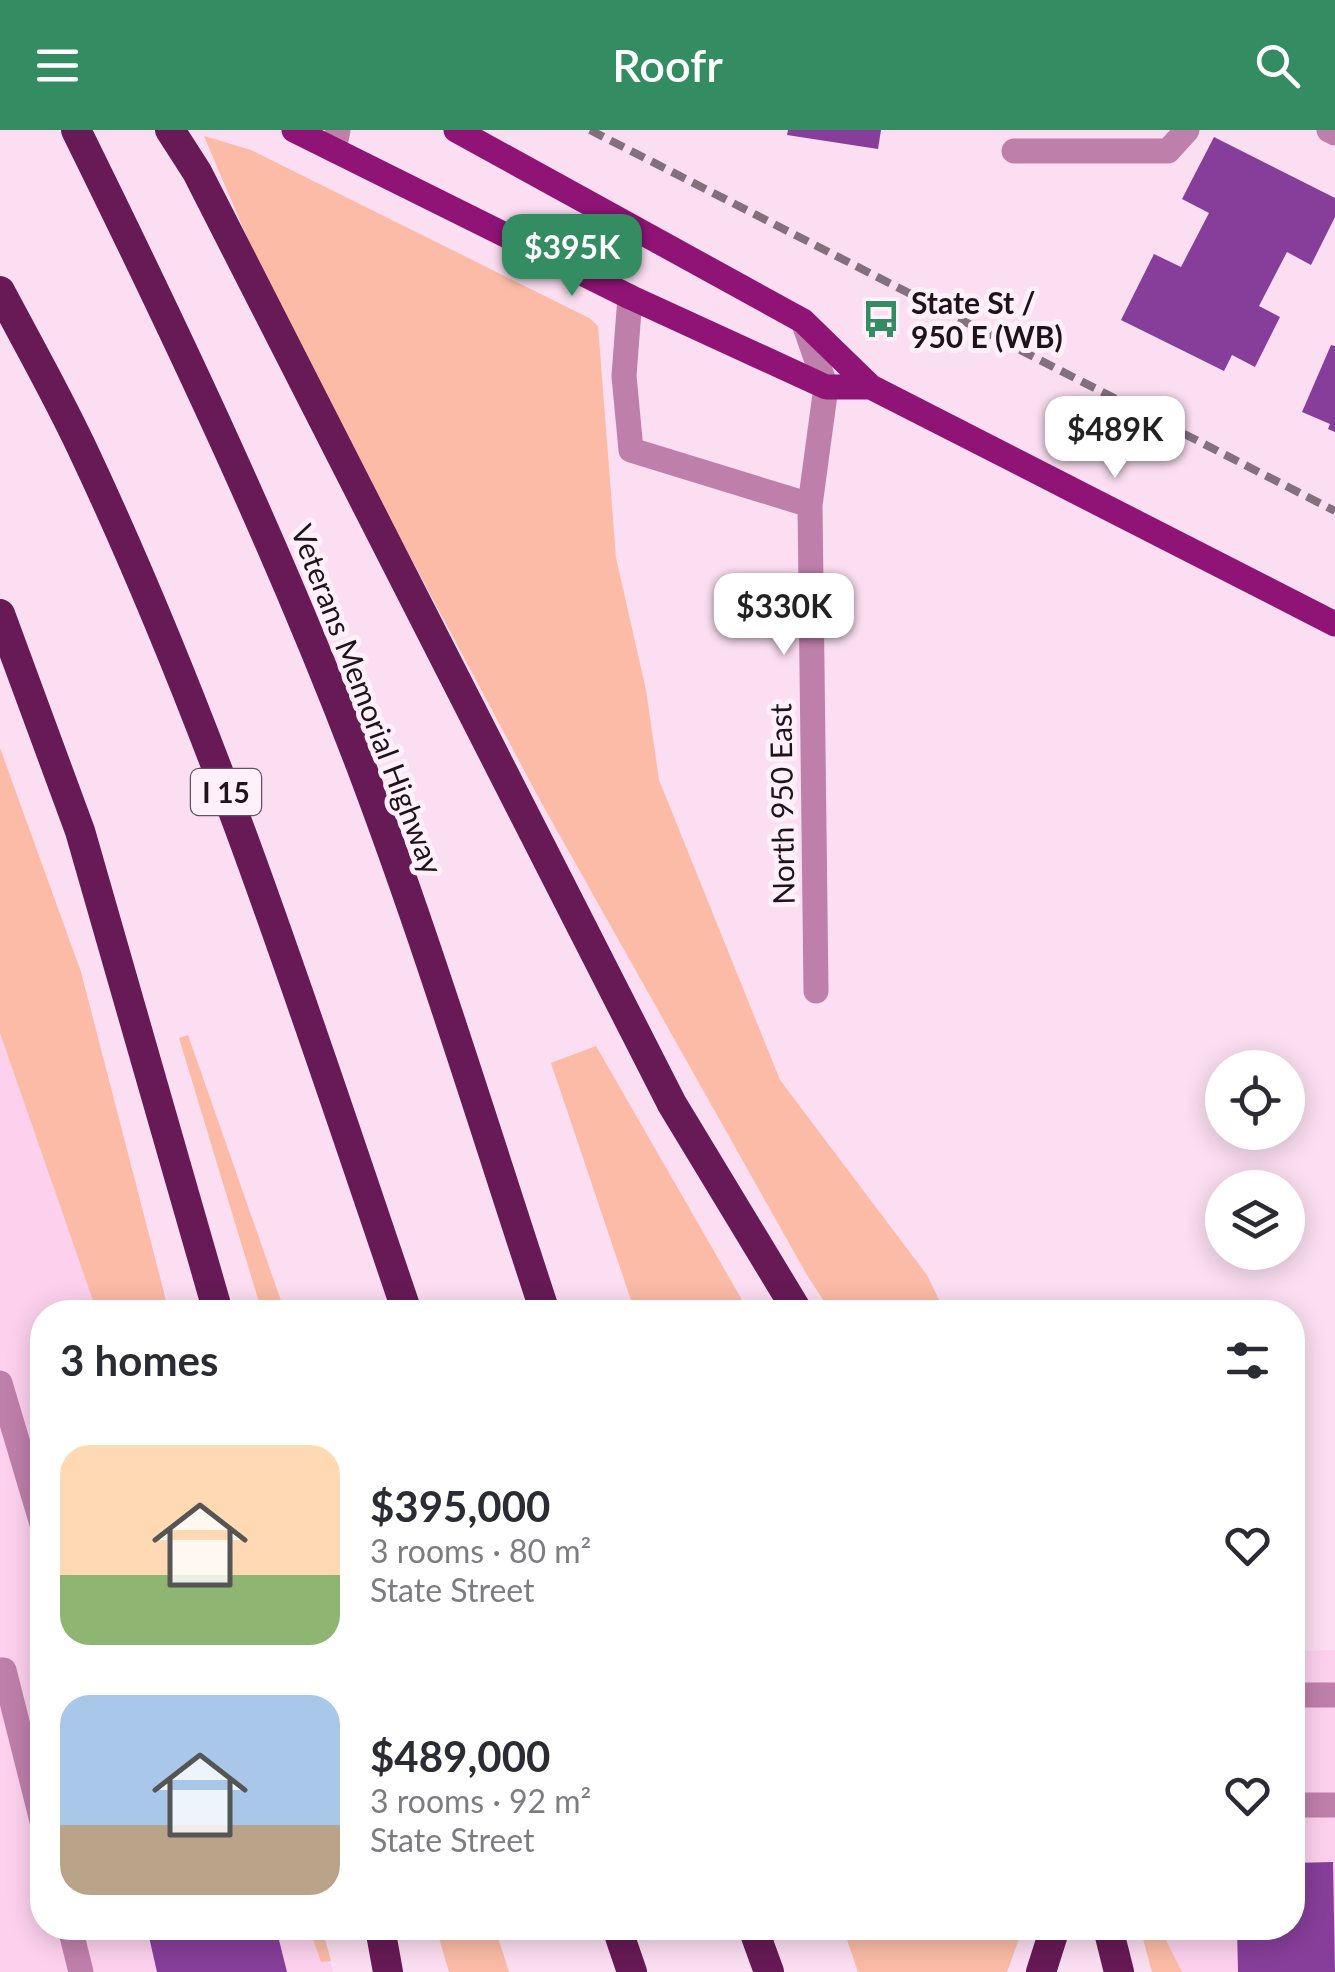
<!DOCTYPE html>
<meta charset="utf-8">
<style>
body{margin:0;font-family:Lato,sans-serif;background:#f2f2f3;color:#2b2b33;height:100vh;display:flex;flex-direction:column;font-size:38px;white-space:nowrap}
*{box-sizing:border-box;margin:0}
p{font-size:32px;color:#7c7c81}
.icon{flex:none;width:55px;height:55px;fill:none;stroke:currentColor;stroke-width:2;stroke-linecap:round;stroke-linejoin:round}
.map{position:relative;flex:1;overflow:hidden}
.panel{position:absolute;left:30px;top:1170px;width:1275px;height:640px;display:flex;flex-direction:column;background:#fff;border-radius:40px;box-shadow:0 5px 25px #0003}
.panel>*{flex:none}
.buttons{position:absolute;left:1205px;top:920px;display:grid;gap:20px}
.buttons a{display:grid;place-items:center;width:100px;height:100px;border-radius:50%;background:#fff;box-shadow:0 5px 25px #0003;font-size:50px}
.price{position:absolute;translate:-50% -85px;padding:0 22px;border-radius:20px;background:#fff;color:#222;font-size:32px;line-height:65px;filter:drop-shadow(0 2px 5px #0008)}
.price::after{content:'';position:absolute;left:50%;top:60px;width:30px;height:22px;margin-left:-15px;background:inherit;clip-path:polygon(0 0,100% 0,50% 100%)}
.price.current{background:#348d62;color:#fff}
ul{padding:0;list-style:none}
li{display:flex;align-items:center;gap:30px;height:250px;padding:0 30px}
li span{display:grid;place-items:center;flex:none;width:280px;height:200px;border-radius:30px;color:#555}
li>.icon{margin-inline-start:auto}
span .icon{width:120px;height:120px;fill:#fffc;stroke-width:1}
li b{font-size:42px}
h2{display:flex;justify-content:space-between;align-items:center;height:120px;padding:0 30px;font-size:42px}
header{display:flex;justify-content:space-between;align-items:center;height:130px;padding:0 30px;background:#348d62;color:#fff;font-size:45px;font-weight:600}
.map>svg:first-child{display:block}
.built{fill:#fdd1ee}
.green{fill:#fbbba6}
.building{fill:#873e9a}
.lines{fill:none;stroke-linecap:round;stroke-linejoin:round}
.minor{stroke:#bf7fab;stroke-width:25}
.major{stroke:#901476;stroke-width:25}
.highway{stroke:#671a55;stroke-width:30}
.rail{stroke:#84707d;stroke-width:8;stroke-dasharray:15 8;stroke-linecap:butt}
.labels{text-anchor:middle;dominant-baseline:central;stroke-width:10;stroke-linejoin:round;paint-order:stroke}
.shield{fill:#fff0f9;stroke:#62555e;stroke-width:2.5}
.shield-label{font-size:28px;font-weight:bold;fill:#1f131b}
.poi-label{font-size:30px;font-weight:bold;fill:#1f131b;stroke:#fff0f9;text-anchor:start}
.street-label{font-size:30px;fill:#1f131b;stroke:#fff0f9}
</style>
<header><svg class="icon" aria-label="menu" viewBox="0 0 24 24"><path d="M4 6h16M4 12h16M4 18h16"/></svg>Roofr<svg class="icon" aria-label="search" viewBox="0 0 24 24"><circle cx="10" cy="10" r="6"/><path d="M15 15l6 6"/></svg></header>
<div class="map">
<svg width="1335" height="1842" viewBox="0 0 1335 1842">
<rect width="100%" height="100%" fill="#fbdef1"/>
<path class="built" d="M0 879 106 1182H42V1798H321L333 1842H0Z
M1335 1520V1842H1160L1150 1798H1292L1293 1521Z"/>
<path class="green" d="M204 6 251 20 589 188 598 196 616 428 646 560 659 650 780 950 927 1145 945 1182H831L807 1145 541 672 275 173Z
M0 618 81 842 169 1182H97L0 903Z
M188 905 285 1182H262L179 908Z
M596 916 749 1182H635L551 933Z
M309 1798H322L331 1831 321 1832Z
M436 1798H495L509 1842H449Z
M843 1798H1023L1007 1842H858Z
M1140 1798H1160L1182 1842H1152Z"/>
<path class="building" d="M788 0H881L878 19 787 5Z
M1214 7 1335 68V87L1311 135 1287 122 1259 176 1280 187 1255 237 1232 225 1224 241 1121 190 1154 124 1181 137 1209 83 1182 69Z
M1331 215 1335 216V302L1328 299 1330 294 1302 282Z
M1333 1732 1335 1842H1238L1237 1798H1292V1733Z
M147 1798H276L287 1842H157Z"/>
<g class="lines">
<path class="minor" d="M1329 0 1335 3
M334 20 338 0
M1014 21H1168L1187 0
M630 167 624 246 631 320 810 375
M803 191 826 257 810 375 816 861
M0 1253 42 1394
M0 1540H4L42 1691
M1292 1565H1335
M1292 1675H1335
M70 1798 81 1842"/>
<path class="major" d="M294 0 630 167 826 257H871
M456 0 803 191 871 257 1335 494"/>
<path class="highway" d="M76 0C179 209 278 418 361 636 429 816 485 1000 545 1182
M170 0 197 42 672 974 798 1182
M0 161C27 212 56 263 81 316 213 595 308 891 407 1182
M0 484 80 701 218 1182
M380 1798 388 1842
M617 1798 632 1842
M753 1798 769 1842
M1108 1798 1119 1842
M1041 1842 1055 1798"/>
<path class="rail" d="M590 0 1335 381"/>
</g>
<defs>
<g id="bus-bare" transform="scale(3)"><path d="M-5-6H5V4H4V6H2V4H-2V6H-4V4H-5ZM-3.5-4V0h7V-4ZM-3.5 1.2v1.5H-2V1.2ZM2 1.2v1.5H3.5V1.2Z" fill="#348d62" stroke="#fff0f9" stroke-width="2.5" paint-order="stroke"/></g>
</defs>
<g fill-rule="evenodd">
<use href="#bus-bare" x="881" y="189"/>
</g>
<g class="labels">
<rect class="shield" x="191" y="639" width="70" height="46" rx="8"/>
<g class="shield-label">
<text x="226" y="662">I 15</text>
</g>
<g class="poi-label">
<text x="911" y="172">State St /<tspan x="911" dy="34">950 E (WB)</tspan></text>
</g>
<g class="street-label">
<text transform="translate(368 569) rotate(69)">Veterans Memorial Highway</text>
<text transform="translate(781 674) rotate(-91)">North 950 East</text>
</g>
</g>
</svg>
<div class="buttons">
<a><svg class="icon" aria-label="locate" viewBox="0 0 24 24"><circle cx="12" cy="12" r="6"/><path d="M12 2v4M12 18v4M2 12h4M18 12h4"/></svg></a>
<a><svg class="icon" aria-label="layers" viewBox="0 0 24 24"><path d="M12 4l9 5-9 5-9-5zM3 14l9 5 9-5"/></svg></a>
</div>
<b class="price current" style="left:572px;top:169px">$395K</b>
<b class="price" style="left:1115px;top:351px">$489K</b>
<b class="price" style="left:784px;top:528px">$330K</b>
<section class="panel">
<h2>3 homes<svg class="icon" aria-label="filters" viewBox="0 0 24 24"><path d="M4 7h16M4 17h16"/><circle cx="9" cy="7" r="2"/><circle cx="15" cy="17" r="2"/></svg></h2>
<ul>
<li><span style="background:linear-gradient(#ffd9b3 65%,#8fb573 0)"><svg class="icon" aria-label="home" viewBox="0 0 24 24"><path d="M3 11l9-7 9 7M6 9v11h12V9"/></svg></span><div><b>$395,000</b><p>3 rooms · 80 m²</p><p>State Street</p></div><svg class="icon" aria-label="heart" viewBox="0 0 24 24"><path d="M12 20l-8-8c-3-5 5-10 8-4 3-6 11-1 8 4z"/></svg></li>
<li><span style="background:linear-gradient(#a9c7e8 65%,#b9a48a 0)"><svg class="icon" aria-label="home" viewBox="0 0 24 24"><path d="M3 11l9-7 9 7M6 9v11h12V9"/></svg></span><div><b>$489,000</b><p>3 rooms · 92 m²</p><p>State Street</p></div><svg class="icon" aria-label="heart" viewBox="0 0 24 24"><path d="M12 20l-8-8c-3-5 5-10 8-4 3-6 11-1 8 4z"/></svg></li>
</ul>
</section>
</div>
